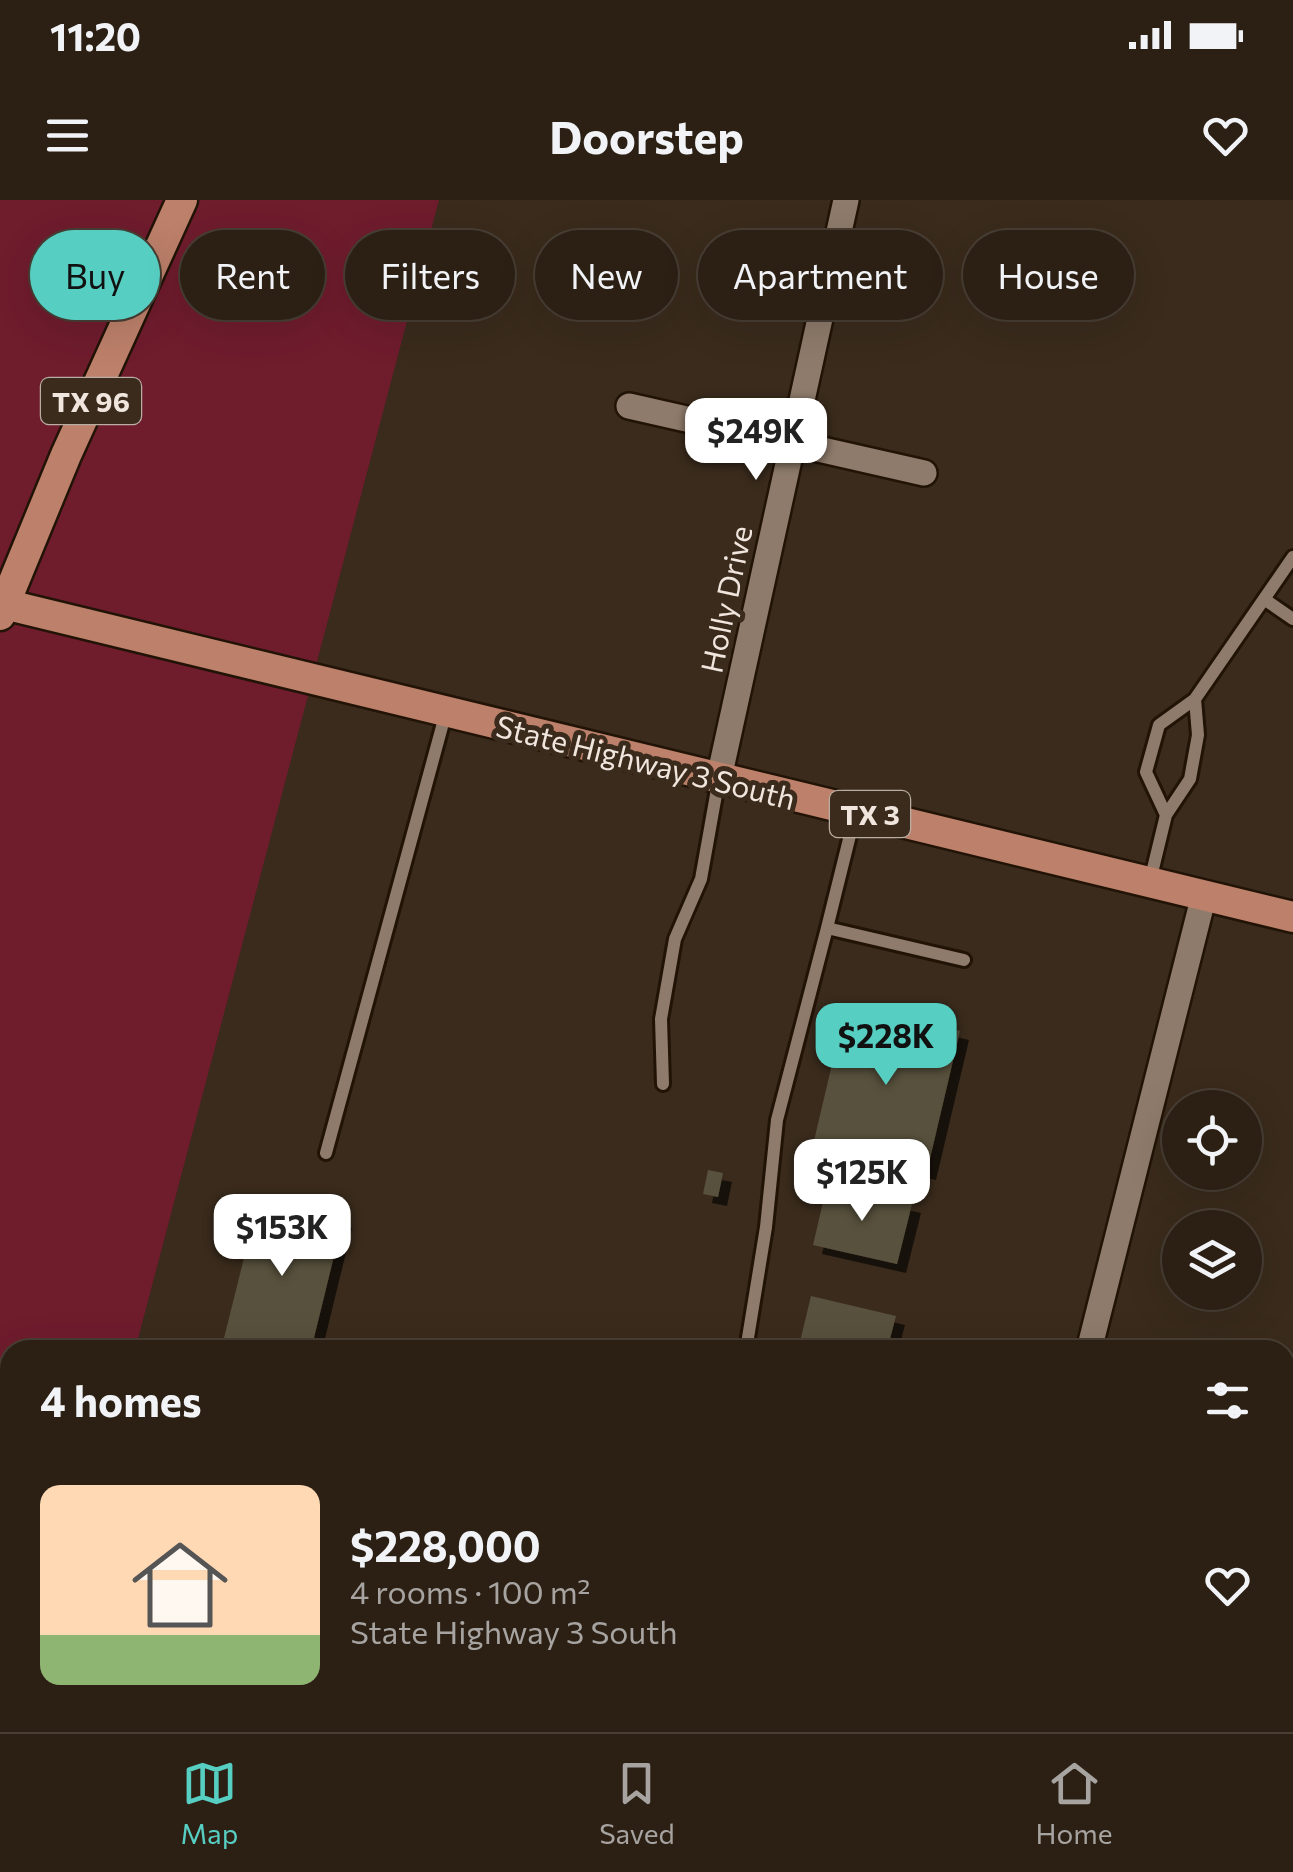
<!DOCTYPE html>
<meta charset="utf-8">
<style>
body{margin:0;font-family:Commissioner,sans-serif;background:#34281e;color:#f1f3f6;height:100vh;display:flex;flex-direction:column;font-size:38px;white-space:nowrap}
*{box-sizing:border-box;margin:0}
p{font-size:32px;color:#a6a3a0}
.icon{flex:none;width:55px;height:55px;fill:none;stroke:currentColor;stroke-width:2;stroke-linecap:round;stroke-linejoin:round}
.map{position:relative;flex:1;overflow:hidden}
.details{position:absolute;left:0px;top:1140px;width:1295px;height:392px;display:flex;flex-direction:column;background:#2c2015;border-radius:30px 30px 0 0;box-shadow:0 10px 40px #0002,0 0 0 2px #483e34}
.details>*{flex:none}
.guide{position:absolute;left:30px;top:30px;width:1235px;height:90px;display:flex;gap:20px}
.buttons{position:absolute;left:1162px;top:890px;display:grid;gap:20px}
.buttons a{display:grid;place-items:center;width:100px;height:100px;border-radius:50%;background:#2c2015;box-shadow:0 10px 40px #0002,0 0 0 2px #483e34;font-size:50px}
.price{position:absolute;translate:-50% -85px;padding:0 22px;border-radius:20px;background:#fff;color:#222;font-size:32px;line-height:65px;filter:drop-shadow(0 2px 5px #0008)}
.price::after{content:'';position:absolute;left:50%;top:60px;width:30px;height:22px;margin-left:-15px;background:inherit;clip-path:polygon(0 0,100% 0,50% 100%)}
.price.active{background:#57cec2;color:#111}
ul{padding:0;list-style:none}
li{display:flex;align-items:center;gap:30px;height:250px;padding:0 40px}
li span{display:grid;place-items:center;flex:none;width:280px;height:200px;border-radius:20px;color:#555}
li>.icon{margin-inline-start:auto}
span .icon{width:120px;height:120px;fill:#fffc;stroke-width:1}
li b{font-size:42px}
h2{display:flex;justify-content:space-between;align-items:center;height:120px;padding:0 40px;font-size:42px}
.tag{padding:0 35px;border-radius:45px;background:#2c2015;box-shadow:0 10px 40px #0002,0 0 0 2px #483e34;font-size:35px;line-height:90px}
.tag.active{background:#57cec2;color:#111}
.status{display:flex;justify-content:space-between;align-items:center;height:70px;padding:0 50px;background:#2c2015;direction:ltr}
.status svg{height:28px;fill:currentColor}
header{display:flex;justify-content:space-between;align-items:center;height:130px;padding:0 40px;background:#2c2015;font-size:45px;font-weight:700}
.menu{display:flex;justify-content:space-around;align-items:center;height:140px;border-top:2px solid #483e34;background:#2c2015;font-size:28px;color:#a6a3a0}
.menu a{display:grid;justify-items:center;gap:5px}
.menu .active{color:#57cec2}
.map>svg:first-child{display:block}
.green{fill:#6f1c2d}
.building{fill:#59513d;filter:url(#shadow)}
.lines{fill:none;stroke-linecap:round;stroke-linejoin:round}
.lane-casing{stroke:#211306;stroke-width:18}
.street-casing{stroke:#211306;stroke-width:30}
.primary-casing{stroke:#211306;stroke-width:35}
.lane{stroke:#8e7b6b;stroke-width:12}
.street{stroke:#8e7b6b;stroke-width:25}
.primary{stroke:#bd806a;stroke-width:30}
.labels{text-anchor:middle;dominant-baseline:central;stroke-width:10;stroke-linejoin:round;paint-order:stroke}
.shield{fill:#3a2b1c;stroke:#baaea4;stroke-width:2.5}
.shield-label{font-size:28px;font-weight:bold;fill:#f1e6de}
.street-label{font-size:30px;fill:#f1e6de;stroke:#3a2b1c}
</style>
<div class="status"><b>11:20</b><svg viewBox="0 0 49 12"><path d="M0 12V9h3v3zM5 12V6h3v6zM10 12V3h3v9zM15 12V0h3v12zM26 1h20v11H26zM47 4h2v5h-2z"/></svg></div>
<header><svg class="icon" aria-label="menu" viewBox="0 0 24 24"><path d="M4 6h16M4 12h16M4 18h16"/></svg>Doorstep<svg class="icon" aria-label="heart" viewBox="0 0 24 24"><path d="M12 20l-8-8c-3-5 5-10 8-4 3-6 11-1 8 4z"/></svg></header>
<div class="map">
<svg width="1293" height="1532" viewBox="0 0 1293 1532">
<defs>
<filter id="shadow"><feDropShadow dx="9" dy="9" stdDeviation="0" flood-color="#0009"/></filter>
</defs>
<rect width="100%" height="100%" fill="#3a2b1c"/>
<path class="green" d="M0 0H439L135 1150H10V1322L0 1321Z"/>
<path class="building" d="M846 805 960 831 927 971 813 945Z
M708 970 723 973 718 997 703 994Z
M827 985 912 1004 897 1064 813 1045Z
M259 998 343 1019 311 1150H221Z
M811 1096 896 1116 887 1150H798Z"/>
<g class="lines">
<g class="lane-casing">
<path id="lane" d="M1264 399 1293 419
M856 611 827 728 964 760
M1166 615 1146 572 1159 525 1195 499 1293 357
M1150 681 1166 615 1190 579 1198 535 1195 499
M663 884 661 819 675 739 701 679 719 578
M326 953 446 512
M746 1150 766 1027 777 920 827 728
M1285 1464 1293 1428
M1285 1478 1293 1484"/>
</g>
<g class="street-casing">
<path id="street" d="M629 206 924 273
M719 578 846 0
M1089 1150 1204 695
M0 1359 10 1362
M367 1522 399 1532
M35 1532 38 1522
M213 1532 215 1522
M992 1532 995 1522"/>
</g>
<g class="primary-casing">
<path id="primary" d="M0 403 1293 717
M0 415 66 255 182 0"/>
</g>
<use href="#lane" class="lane"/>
<use href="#street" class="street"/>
<use href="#primary" class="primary"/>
</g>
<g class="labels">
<g class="shield">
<rect x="41" y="178" width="100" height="46" rx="8"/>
<rect x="830" y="591" width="80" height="46" rx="8"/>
</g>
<g class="shield-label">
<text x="91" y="201">TX 96</text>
<text x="870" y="614">TX 3</text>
</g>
<g class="street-label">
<text transform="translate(725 399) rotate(-78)">Holly Drive</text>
<text transform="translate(646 561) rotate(14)">State Highway 3 South</text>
</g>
</g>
</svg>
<div class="buttons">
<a><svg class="icon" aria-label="locate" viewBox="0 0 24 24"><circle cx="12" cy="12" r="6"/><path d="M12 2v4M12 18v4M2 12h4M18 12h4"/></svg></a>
<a><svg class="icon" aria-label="layers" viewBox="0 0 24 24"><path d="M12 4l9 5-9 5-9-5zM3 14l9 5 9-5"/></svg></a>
</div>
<b class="price" style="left:756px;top:283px">$249K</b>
<b class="price active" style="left:886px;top:888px">$228K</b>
<b class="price" style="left:862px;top:1024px">$125K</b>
<b class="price" style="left:282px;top:1079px">$153K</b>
<div class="guide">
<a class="tag active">Buy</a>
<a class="tag">Rent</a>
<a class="tag">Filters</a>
<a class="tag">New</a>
<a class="tag">Apartment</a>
<a class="tag">House</a>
</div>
<section class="details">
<h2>4 homes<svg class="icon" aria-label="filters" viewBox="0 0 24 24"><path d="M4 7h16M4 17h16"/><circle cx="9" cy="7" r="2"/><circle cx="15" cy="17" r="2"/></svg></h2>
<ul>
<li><span style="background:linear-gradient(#ffd9b3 75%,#8fb573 0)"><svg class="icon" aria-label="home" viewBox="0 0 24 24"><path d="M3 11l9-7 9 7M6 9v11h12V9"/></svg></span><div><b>$228,000</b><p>4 rooms · 100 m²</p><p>State Highway 3 South</p></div><svg class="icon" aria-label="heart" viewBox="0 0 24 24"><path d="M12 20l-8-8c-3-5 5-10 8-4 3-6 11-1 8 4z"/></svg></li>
</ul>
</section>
</div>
<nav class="menu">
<a class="active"><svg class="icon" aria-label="map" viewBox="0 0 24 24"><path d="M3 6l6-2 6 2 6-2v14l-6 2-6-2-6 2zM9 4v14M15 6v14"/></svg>Map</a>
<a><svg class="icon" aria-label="saved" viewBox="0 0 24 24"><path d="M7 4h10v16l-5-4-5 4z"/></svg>Saved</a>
<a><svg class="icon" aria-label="home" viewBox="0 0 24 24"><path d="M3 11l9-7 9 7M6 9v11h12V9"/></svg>Home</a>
</nav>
